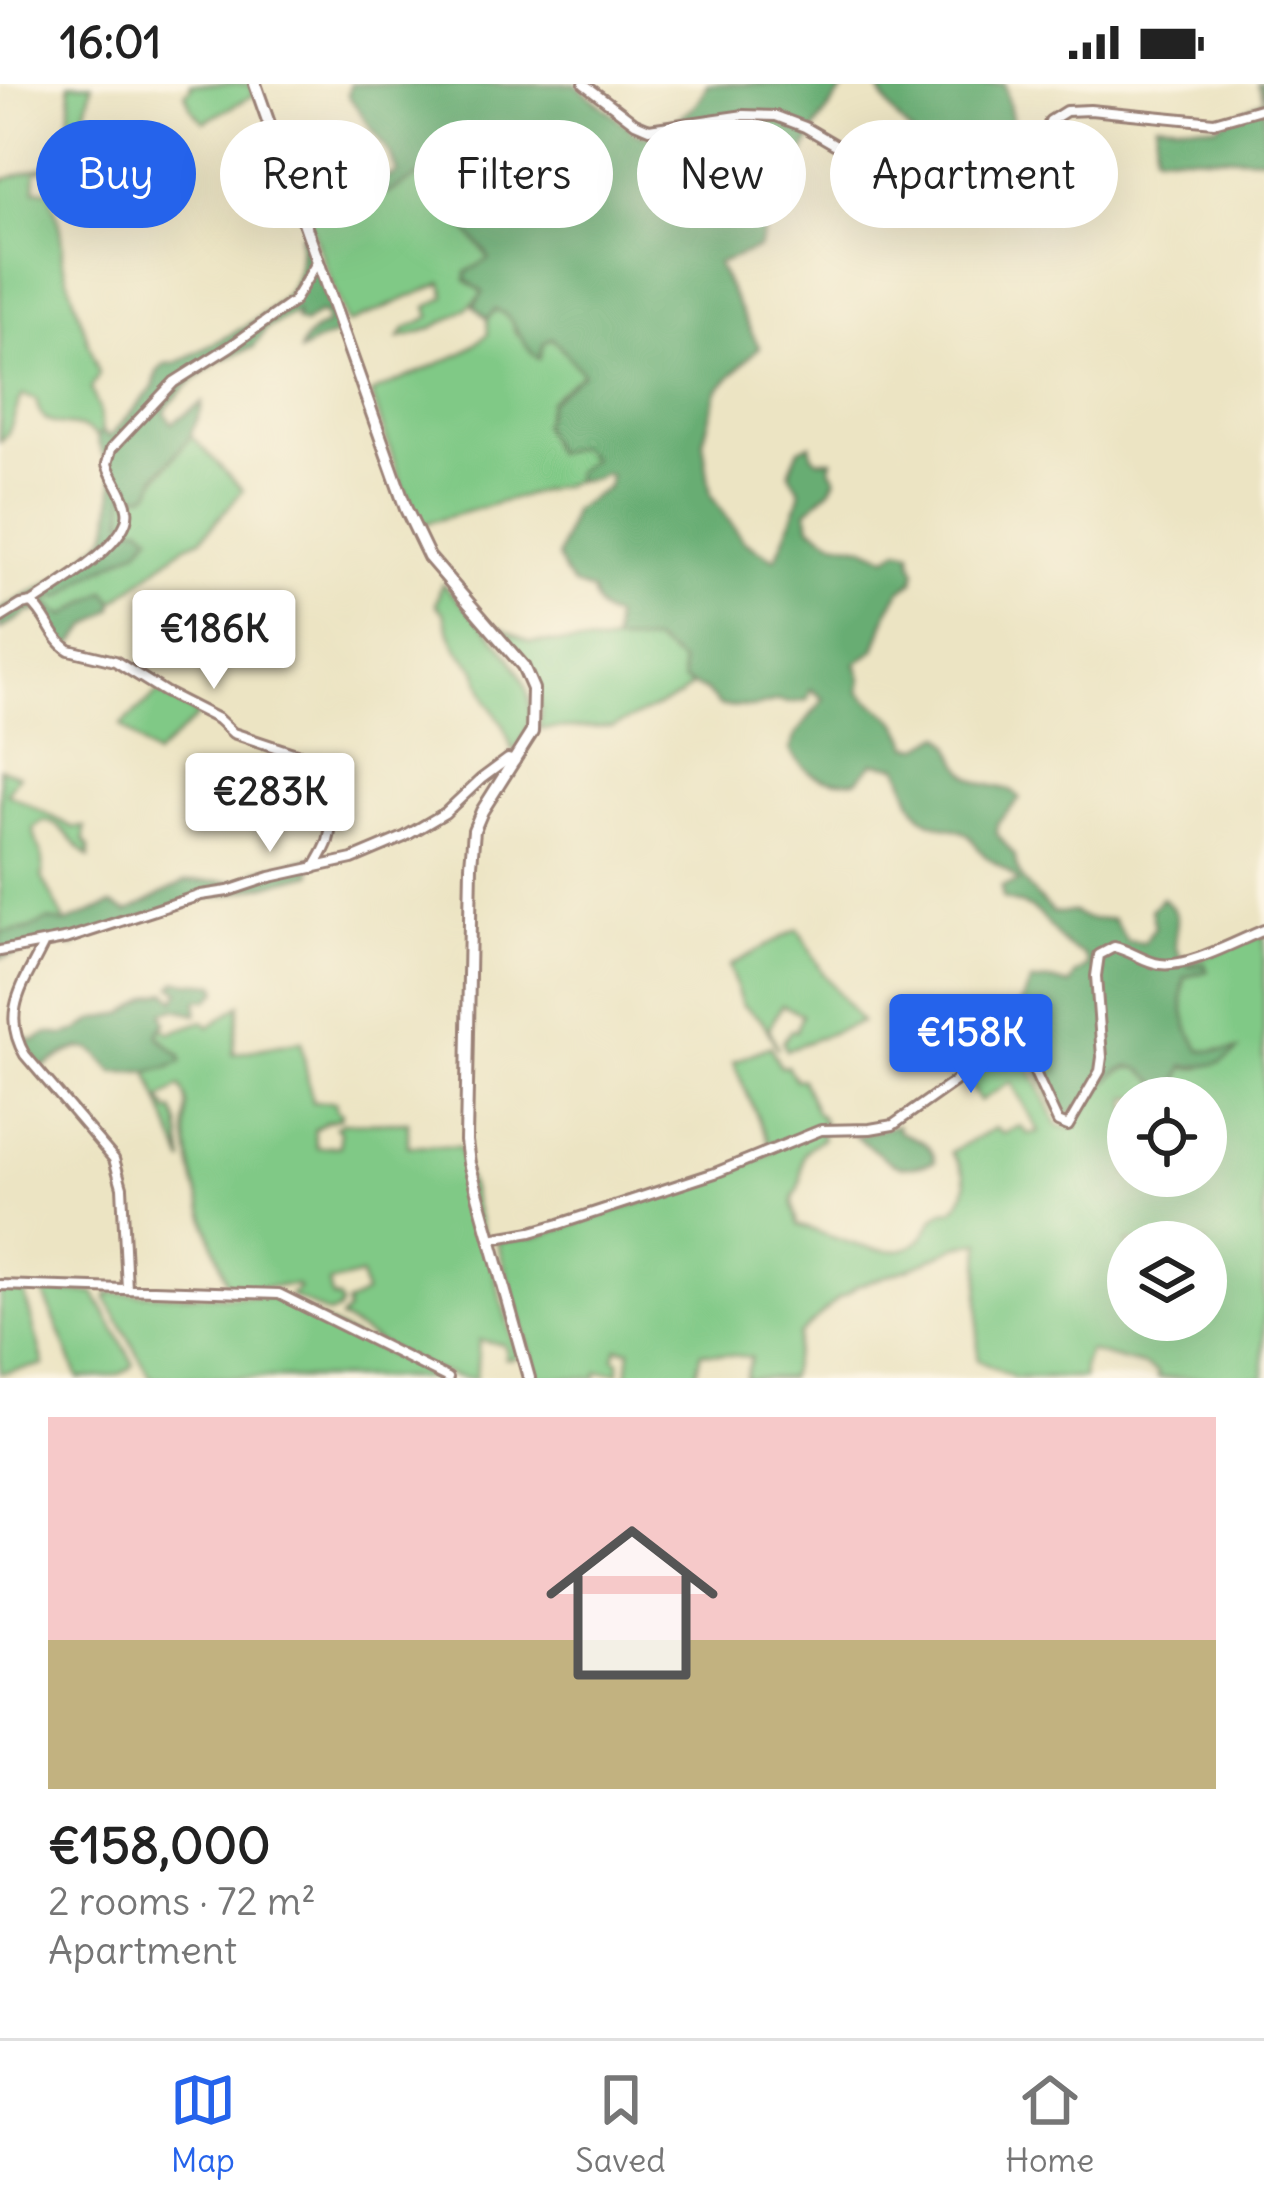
<!DOCTYPE html>
<meta charset="utf-8">
<style>
body{margin:0;font-family:Delius,sans-serif;background:#f6f6f6;color:#222;height:100vh;display:flex;flex-direction:column;font-size:45px;white-space:nowrap}
*{box-sizing:border-box;margin:0}
p{font-size:39px;color:#767676}
.icon{flex:none;width:66px;height:66px;fill:none;stroke:currentColor;stroke-width:2;stroke-linecap:round;stroke-linejoin:round}
.map{position:relative;height:1294px;overflow:hidden}
.side{display:flex;flex-direction:column;background:#fff;flex:1}
.side>*{flex:none}
.banner{position:absolute;left:36px;top:36px;width:1194px;height:108px;display:flex;gap:24px}
.fabs{position:absolute;left:1107px;top:993px;display:grid;gap:24px}
.fabs a{display:grid;place-items:center;width:120px;height:120px;border-radius:50%;background:#fff;box-shadow:0 12px 48px #0002;font-size:60px}
.price{position:absolute;translate:-50% -102px;padding:0 27px;border-radius:12px;background:#fff;color:#222;font-size:39px;line-height:78px;filter:drop-shadow(0 3px 6px #0008)}
.price::after{content:'';position:absolute;left:50%;top:72px;width:36px;height:27px;margin-left:-18px;background:inherit;clip-path:polygon(0 0,100% 0,50% 100%)}
.price.active{background:#2563eb;color:#fff}
ul{padding:0;list-style:none}
li{display:grid;align-content:center;gap:24px;height:636px;padding:0 48px}
li span{display:grid;place-items:center;height:372px;border-radius:0px;color:#555}
li>.icon{margin-inline-start:auto}
span .icon{width:216px;height:216px;fill:#fffc;stroke-width:1}
li b{font-size:51px}
.pill{padding:0 42px;border-radius:54px;background:#fff;box-shadow:0 12px 48px #0002;font-size:42px;line-height:108px}
.pill.active{background:#2563eb;color:#fff}
.status{display:flex;justify-content:space-between;align-items:center;height:84px;padding:0 60px;background:#fff;direction:ltr}
.status svg{height:33px;fill:currentColor}
.tab-bar{display:flex;justify-content:space-around;align-items:center;height:168px;border-top:3px solid #e0e0e0;background:#fff;font-size:33px;color:#767676}
.tab-bar a{display:grid;justify-items:center;gap:6px}
.tab-bar .active{color:#2563eb}
.map>svg:first-child{display:block}
.green{fill:#80c986;stroke:#657458;stroke-width:3;fill-rule:evenodd}
.forest{fill:#68ad73;stroke:#59664f;stroke-width:3}
.lines{fill:none;stroke-linecap:round;stroke-linejoin:round}
.minor-casing{stroke:#9b8277;stroke-width:14}
.major-casing{stroke:#9b8277;stroke-width:16}
.minor{stroke:#fff;stroke-width:8}
.major{stroke:#fff;stroke-width:10}
</style>
<div class="status"><b>16:01</b><svg viewBox="0 0 49 12"><path d="M0 12V9h3v3zM5 12V6h3v6zM10 12V3h3v9zM15 12V0h3v12zM26 1h20v11H26zM47 4h2v5h-2z"/></svg></div>
<div class="map">
<svg width="1264" height="1294" viewBox="0 0 1264 1294">
<rect width="100%" height="100%" fill="#fcf5e5"/>
<filter id="ink" filterUnits="userSpaceOnUse"><feTurbulence type="fractalNoise" baseFrequency=".00833" numOctaves="2"/><feDisplacementMap in="SourceGraphic" scale="24" xChannelSelector="R" yChannelSelector="G"/><feConvolveMatrix kernelMatrix="1 2 1 2 8 2 1 2 1" color-interpolation-filters="sRGB"/></filter>
<filter id="wash" filterUnits="userSpaceOnUse"><feTurbulence type="fractalNoise" baseFrequency=".004" numOctaves="4" result="noise"/><feDisplacementMap in="SourceGraphic" scale="48" xChannelSelector="R" yChannelSelector="G"/><feGaussianBlur stdDeviation="2.7" result="paint"/><feColorMatrix in="noise" values="0 0 0 0 0 0 0 0 0 0 0 0 0 0 0 0 0 1.4 0 .05"/><feComposite in="paint" operator="in"/></filter>
<g filter="url(#wash)">
<rect width="100%" height="100%" fill="#ece4c3"/>
<path class="green" d="M69 0H92C89 20 81 39 78 59 77 70 79 78 75 89L65 82 36 87 35 106H46L52 109 51 114C56 123 61 148 62 160 63 172 60 167 63 179 74 216 87 253 99 290L91 305 99 325 102 348 97 353C73 329 44 356 36 316L23 311C13 327 14 347 0 358V97L57 78C68 54 73 25 69 0Z
M190 0H250L254 11 204 38 191 24 185 9 191 4Z
M424 88 490 175 467 197 483 208C469 229 424 250 399 254L405 245 430 233 427 223 446 213 442 199 347 240 308 134 379 106 387 109Z
M495 226C510 229 511 236 516 250L544 259 552 254 584 289 550 317 578 363 593 376 575 389 576 397 420 441 403 404 371 309 463 269 488 250 487 235Z
M191 352 243 406 201 455 186 461 114 518 111 513 90 516 67 531H60L49 520 47 512 62 513 86 494 138 465 151 451C122 439 123 442 125 409L144 411Z
M442 499C480 541 567 608 513 668L504 642 488 618 476 586 458 566 448 545 444 530 436 520Z
M497 542 530 558 601 560 614 558H654L681 578 683 597 692 602 680 612 613 643 539 645C545 596 529 576 497 542Z
M159 608 199 631 155 672 121 641Z
M0 684 19 691 7 709 74 744 85 743 84 756 89 763V773C73 762 67 741 44 737L34 744C35 766 47 768 42 793L66 839C45 836 47 841 29 845 18 847 10 846 0 850Z
M798 845 823 889 861 938 786 966 783 958 791 946 796 947 802 930 782 921 769 944 778 965 762 936 742 921 729 882Z
M1264 850V1294H1158V1289L1145 1282 1089 1267 1083 1284 1084 1294H1015L977 1276 981 1158 957 1162 921 1180 857 1202 846 1211 840 1213 799 1251 789 1294H745L751 1273 701 1268 695 1294H627L630 1266 617 1264 614 1274 619 1277V1289L597 1288 596 1294H537L497 1157 537 1153 729 1089 773 1068 733 978 770 962 780 983 787 982 796 996 802 995 816 1028 821 1033 826 1043 819 1044 823 1054C793 1071 807 1079 799 1104 798 1107 795 1109 794 1112 791 1121 796 1132 798 1141 828 1150 881 1177 912 1162 932 1152 928 1125 953 1126 973 1106 967 1088 951 1068L995 1044 1003 1050 1020 1042 1028 1050 1039 1048 1011 998 980 1017 964 993C987 971 997 962 1028 980L1058 1042 1070 1044 1077 1040 1084 1019C1109 1008 1108 977 1146 985L1201 984 1221 965 1210 968 1201 967C1186 946 1178 919 1185 893L1206 887 1186 880ZM1128 1014H1206V1092H1128ZM1128 1158H1206V1236H1128Z
M240 921 233 970 301 957 312 1018H335L337 1027 341 1029 340 1034 326 1038 314 1046 317 1064 340 1062V1047L336 1043 342 1039 408 1038V1062L459 1063 517 1272 512 1275 505 1274 506 1266 502 1260 479 1256 476 1294C428 1294 381 1257 340 1235L347 1228V1220L365 1210 361 1191 329 1199 332 1214 339 1215 341 1221 338 1227 328 1230 290 1211 299 1205 297 1201 229 1205C211 1152 192 1102 186 1047 185 1028 192 1019 180 1002L161 1015 169 1028 173 1026 179 1040 184 1079 148 988 171 983 181 972 158 952 159 947 164 944 170 949 203 937 209 943Z
M0 1207 24 1208 44 1281 0 1289Z
M43 1207 94 1209 134 1280C125 1294 98 1294 78 1294Z
M109 1209 275 1213 437 1294H151L106 1214Z"/>
<path class="forest" d="M350 0H575L635 49 649 52C673 38 698 27 707 0H847L816 43 798 82 772 124 759 164 717 180 759 263 717 307 703 357 711 412 744 457 775 475C779 468 802 412 800 407 798 400 792 395 789 389L799 365 810 360 812 371 818 376H832L830 384 836 394 831 404 807 427 810 442 834 457 862 462 887 473 899 465 911 468 912 477 916 487 913 497 900 507 890 523 875 566 856 579 861 594 859 607C879 629 900 629 909 662L921 663 942 651C956 662 956 679 968 691 984 706 1007 698 1020 715L997 739V750L1015 772C1015 797 1038 811 1053 829L1074 828C1083 838 1101 835 1113 835L1127 857 1144 859 1155 843 1151 826 1162 814C1188 835 1172 842 1176 863 1178 870 1184 876 1188 882L1205 880 1207 887 1185 893C1178 919 1186 946 1201 967L1238 966C1223 981 1205 984 1184 982L1179 996 1163 1004C1143 986 1131 970 1106 998 1102 1003 1099 1009 1095 1014 1086 1022 1078 1020 1070 1030H1063L1058 1026 1032 976 1012 966C1004 943 1022 919 1031 898L1051 896 1070 901 1075 891 1089 882 1084 871C1058 860 1057 849 1040 831 1032 822 1015 819 1003 815L1001 803 1018 798C1008 786 1000 783 988 774 976 766 975 753 961 747 949 742 934 742 924 734 908 720 907 699 898 682L873 679 857 696C825 700 807 693 790 666L796 650 824 615 811 605 807 616 789 619 777 617 755 623 720 622 704 606 683 597 681 578 654 558H614V533C600 531 595 521 592 507L574 501 565 490 558 473 573 426 608 403 610 391 603 390 595 395 576 397 574 389 592 375 578 363 554 369 542 341 550 317 583 289 552 254 544 259 539 275C518 260 516 230 495 226L487 235 474 222 483 208 466 196 467 188 489 175 485 167 430 106 424 89 387 110 379 106 377 99 397 88 391 72 348 11Z
M878 0H1005L1023 88C1001 86 976 87 955 81 932 75 882 25 878 0Z
M1258 0H1264V74L1155 70 1156 38 1215 42 1264 16Z
M300 151H303L340 250 316 258 300 268C303 254 314 246 326 241V231L319 229 304 240 296 236 297 228 266 245 254 263 219 277 187 302 168 322 165 329 172 339 202 319C202 335 191 340 191 352L157 392 151 407 144 411 125 409 124 436 129 444 141 442 151 450 138 465 86 494 62 513H47C50 523 56 530 67 531L106 507 114 518 113 525 88 542 70 563 56 550 40 523 35 528 31 527 0 546V526L66 490 72 482 81 479C87 467 99 463 106 452 111 445 115 395 112 387 107 373 98 367 97 353L102 348 109 353 153 304 157 288 165 280 176 279C208 262 268 235 289 207 301 191 301 169 300 151Z
M311 774 312 790 226 811 197 815 80 855 75 862H71L68 857 0 874V850L3 848 26 846 48 836 66 839 112 820 127 828 186 797H234L246 795 259 786Z
M177 897 216 900 218 907 207 917 202 915 197 917V930L176 925 163 928 166 940 159 947 158 952 181 972 182 978C160 988 138 989 114 988 106 982 100 970 91 966 76 959 56 976 43 983L24 966 18 955 26 953 32 957 48 949 64 951 78 947 94 936 125 929 151 912 167 908 175 916 180 907 172 902Z
M897 1041 898 1047C913 1055 931 1055 935 1077 893 1092 889 1075 855 1052Z"/>
</g>
<g filter="url(#ink)">
<g class="lines">
<g class="minor-casing">
<path id="minor" d="M584 0 635 39 649 45 744 31 776 32 805 43 944 124 961 127 978 125 1021 99 1037 82 1050 37 1066 27 1090 26 1214 38 1264 24
M32 519C56 503 134 457 127 425 124 409 112 395 107 380L111 365 174 298 231 262 293 218 318 177
M0 534 21 521 32 519C47 532 52 555 69 566L115 577 165 608 218 635 233 649 320 678C333 697 334 735 328 757 325 766 319 775 314 784
M43 861C24 900 0 929 25 971L114 1075 122 1103 127 1205
M0 867 69 854 201 811 228 807 270 793 352 775 404 753 445 729 481 695 508 675 515 677
M490 1155 531 1148 559 1140 715 1089 821 1046 870 1045 893 1041 954 998 985 970 1002 965 1023 972 1031 980 1058 1038 1068 1042 1100 987 1102 973 1096 892 1099 871 1114 863C1130 866 1144 878 1160 880 1188 884 1237 857 1264 846
M0 1201 279 1210 448 1294"/>
</g>
<g class="major-casing">
<path id="major" d="M255 0 406 425 429 473 523 582 533 605 532 648 482 727 474 746 471 781 466 1057 469 1079 529 1294"/>
</g>
<use href="#minor" class="minor"/>
<use href="#major" class="major"/>
</g>
</g>
</svg>
<div class="fabs">
<a><svg class="icon" aria-label="locate" viewBox="0 0 24 24"><circle cx="12" cy="12" r="6"/><path d="M12 2v4M12 18v4M2 12h4M18 12h4"/></svg></a>
<a><svg class="icon" aria-label="layers" viewBox="0 0 24 24"><path d="M12 4l9 5-9 5-9-5zM3 14l9 5 9-5"/></svg></a>
</div>
<b class="price" style="left:214px;top:608px">€186K</b>
<b class="price" style="left:270px;top:771px">€283K</b>
<b class="price active" style="left:971px;top:1012px">€158K</b>
<div class="banner">
<a class="pill active">Buy</a>
<a class="pill">Rent</a>
<a class="pill">Filters</a>
<a class="pill">New</a>
<a class="pill">Apartment</a>
</div>
</div>
<section class="side">
<ul>
<li><span style="background:linear-gradient(#f6c9c9 60%,#c2b280 0)"><svg class="icon" aria-label="home" viewBox="0 0 24 24"><path d="M3 11l9-7 9 7M6 9v11h12V9"/></svg></span><div><b>€158,000</b><p>2 rooms · 72 m²</p><p>Apartment</p></div></li>
</ul>
</section>
<nav class="tab-bar">
<a class="active"><svg class="icon" aria-label="map" viewBox="0 0 24 24"><path d="M3 6l6-2 6 2 6-2v14l-6 2-6-2-6 2zM9 4v14M15 6v14"/></svg>Map</a>
<a><svg class="icon" aria-label="saved" viewBox="0 0 24 24"><path d="M7 4h10v16l-5-4-5 4z"/></svg>Saved</a>
<a><svg class="icon" aria-label="home" viewBox="0 0 24 24"><path d="M3 11l9-7 9 7M6 9v11h12V9"/></svg>Home</a>
</nav>
